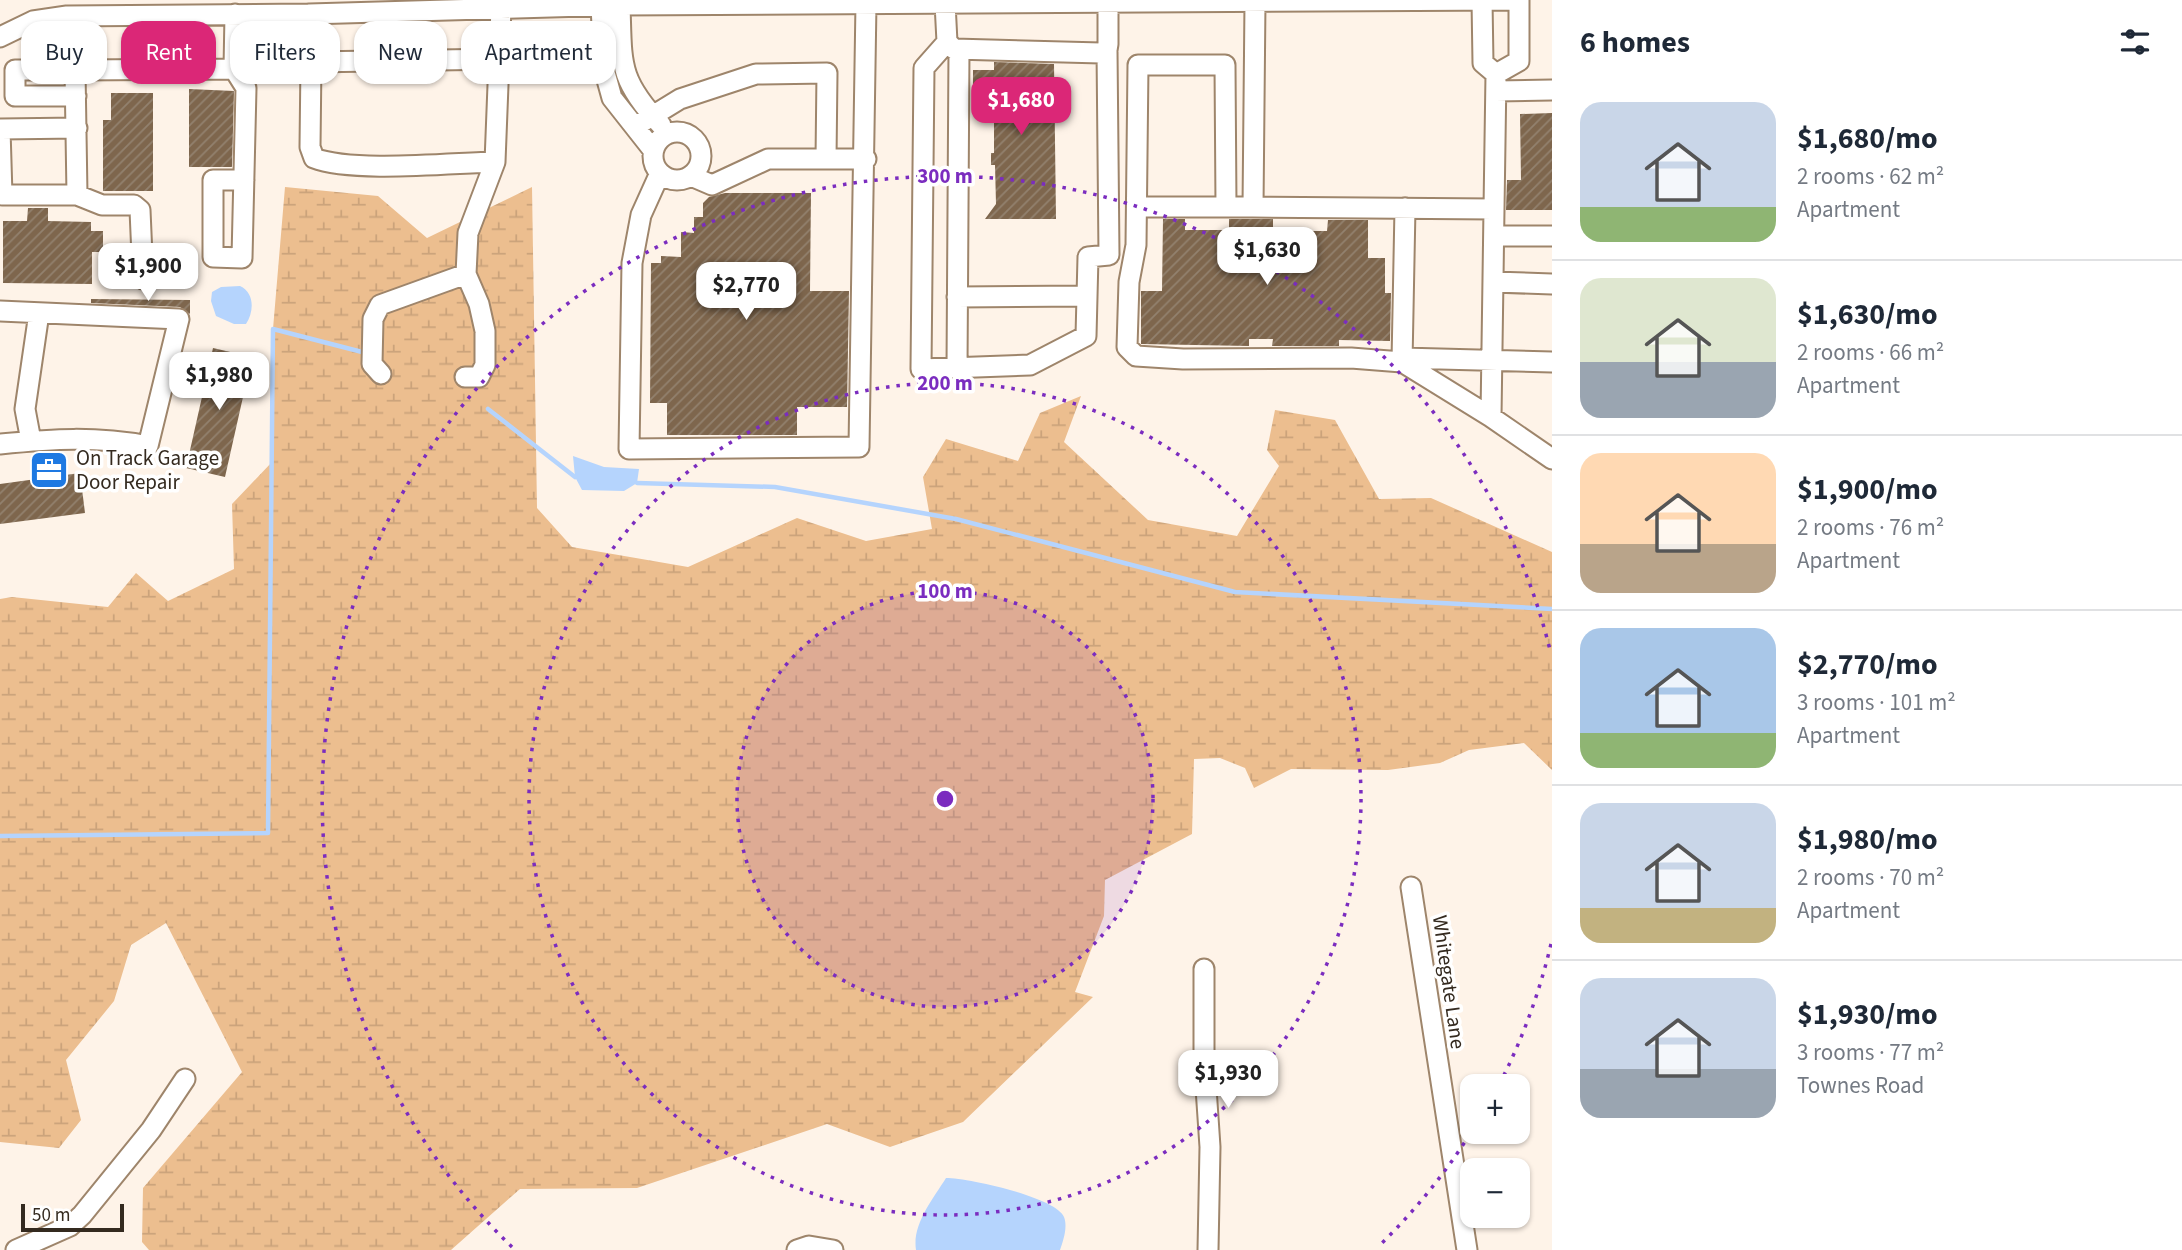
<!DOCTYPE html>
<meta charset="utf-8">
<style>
body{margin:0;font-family:"Source Sans 3",sans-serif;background:#f2f2f3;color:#1f2937;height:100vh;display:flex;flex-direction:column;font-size:26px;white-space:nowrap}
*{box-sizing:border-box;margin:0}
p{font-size:23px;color:#747a83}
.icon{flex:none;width:38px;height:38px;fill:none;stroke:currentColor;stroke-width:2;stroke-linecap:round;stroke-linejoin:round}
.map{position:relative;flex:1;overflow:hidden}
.details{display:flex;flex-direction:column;background:#fff;width:630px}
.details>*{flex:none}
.hud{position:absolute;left:21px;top:21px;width:665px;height:63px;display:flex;gap:14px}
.buttons{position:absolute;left:1460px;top:1074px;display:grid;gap:14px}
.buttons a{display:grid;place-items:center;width:70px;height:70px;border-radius:14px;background:#fff;box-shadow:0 2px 5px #0004;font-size:35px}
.scale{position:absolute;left:21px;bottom:18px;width:103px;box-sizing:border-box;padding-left:7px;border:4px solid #342a1f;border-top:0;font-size:19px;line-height:24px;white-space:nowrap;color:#342a1f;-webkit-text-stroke:5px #fff;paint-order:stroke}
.price{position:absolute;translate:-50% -60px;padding:0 16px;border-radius:14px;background:#fff;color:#222;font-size:23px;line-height:46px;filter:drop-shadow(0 2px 4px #0008)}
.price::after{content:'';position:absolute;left:50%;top:42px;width:21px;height:16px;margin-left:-10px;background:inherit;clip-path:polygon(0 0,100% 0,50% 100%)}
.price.current{background:#db2777;color:#fff}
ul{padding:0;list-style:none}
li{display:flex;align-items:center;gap:21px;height:175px;padding:0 28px}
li+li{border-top:2px solid #e0e1e3}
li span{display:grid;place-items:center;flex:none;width:196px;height:140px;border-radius:21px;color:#555}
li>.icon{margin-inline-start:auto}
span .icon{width:84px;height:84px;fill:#fffc;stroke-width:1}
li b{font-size:30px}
h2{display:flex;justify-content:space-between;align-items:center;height:84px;padding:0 28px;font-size:30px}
.tag{padding:0 24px;border-radius:21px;background:#fff;box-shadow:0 2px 5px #0004;font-size:24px;line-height:63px}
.tag.current{background:#db2777;color:#fff}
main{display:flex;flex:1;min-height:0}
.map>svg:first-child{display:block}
.wetland{fill:url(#wetland-marsh)}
.water{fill:#b5d4fd}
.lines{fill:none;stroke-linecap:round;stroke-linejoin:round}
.stream{stroke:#b5d4fd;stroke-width:4.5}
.building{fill:url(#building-hatch)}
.minor-casing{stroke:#9e856b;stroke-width:23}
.minor{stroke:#fff;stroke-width:19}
.ring{fill:none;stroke:#7b2cbf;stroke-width:3.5;stroke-dasharray:3.5 7}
.labels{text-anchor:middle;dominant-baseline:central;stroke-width:7;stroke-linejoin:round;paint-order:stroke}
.poi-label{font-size:21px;fill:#342a1f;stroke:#fff;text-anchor:start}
.street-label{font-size:21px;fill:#342a1f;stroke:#fff}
.centre{fill:#7b2cbf;stroke:#fff;stroke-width:3.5}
.ring-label{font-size:21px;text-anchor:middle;font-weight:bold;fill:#7b2cbf;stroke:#fff;stroke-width:7;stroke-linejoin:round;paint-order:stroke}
</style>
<main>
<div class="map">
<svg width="1552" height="1250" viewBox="0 0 1552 1250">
<defs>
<pattern id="wetland-marsh" width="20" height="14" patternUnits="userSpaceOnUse" patternTransform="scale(1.75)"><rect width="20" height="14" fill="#ecbe8f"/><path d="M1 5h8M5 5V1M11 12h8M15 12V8" fill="none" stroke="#cba37b"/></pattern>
<pattern id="building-hatch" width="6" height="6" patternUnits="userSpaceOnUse" patternTransform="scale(1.75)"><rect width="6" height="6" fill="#7e664d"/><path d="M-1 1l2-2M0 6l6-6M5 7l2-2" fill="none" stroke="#92816e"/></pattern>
</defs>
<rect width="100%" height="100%" fill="#fef3e8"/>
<path class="wetland" d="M285 187 378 196 427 238 532 187 537 508 572 547 688 567 797 518 866 541 932 529 923 477 946 439 1018 461 1040 413 1081 396 1064 442 1148 520 1237 536 1279 466 1267 450 1275 410 1335 420 1379 499 1431 498 1552 552V770L1524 743 1469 750 1440 763 1388 770 1291 769 1254 788 1245 768 1220 758 1194 759 1192 834 1105 880 1104 916 1075 992 1093 997 963 1122 890 1147 827 1124 637 1188 520 1189 451 1250H149L142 1242 143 1188 242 1072 166 923 131 945 114 1001 66 1060 81 1120 59 1148 0 1142V599L12 597 108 607 136 573 168 601 234 569 232 504 272 462 273 329Z"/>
<path class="water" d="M240 286C255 293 254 312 246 324H234L216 316 211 301 212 292 221 287Z
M573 456 604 467 639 469 637 483 624 491 582 490 575 477Z
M946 1178C968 1178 1056 1197 1064 1217 1068 1227 1063 1241 1060 1250H916C912 1224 933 1199 946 1178Z"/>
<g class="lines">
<path class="stream" d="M488 409 575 477
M637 483 775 487 956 519 1235 592 1552 609
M0 836 268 833 273 329 366 353"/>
</g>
<path class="building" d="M994 62 1054 64 1056 219H985L996 204 995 165H991V153H994V111H973V70H994Z
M189 89 234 91 232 167H189Z
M111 93H153V191H103V120H111Z
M1552 113V210H1506L1507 180H1521L1520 114Z
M725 193H811L810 291H849L847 407H797V435H667V403H650L651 263H661V256L681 257V232L694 233V217H703V203L709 197Z
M28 208H48V221L91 222V231H103V252H92V284L3 283V221H27Z
M1163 219H1185V230H1229V219H1273V240H1306V231H1327L1328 220H1368V258H1385V293H1391L1390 341 1339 340V346H1272L1273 339H1249V346L1141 344V291H1162Z
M91 299 190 300V314L180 307 91 303Z
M213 348 252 357 225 477 186 468Z
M80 473 85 513 0 524V484Z"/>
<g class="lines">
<g class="minor-casing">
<path id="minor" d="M1255 2 1253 207 1494 209 1496 74 1483 63 1482 0
M945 3 947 42 954 49 1101 53 1107 50 1108 44V4
M601 5 604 69 612 98 653 150
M620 5C622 64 618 79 661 125
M309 14 311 62 502 59
M0 37 33 21 67 16 309 14 620 5 1512 0
M947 42 924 68 921 369 1030 365 1086 336 1088 257 1109 255 1107 50
M311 62 310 147 314 158C352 173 451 163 495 162
M234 69 246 88 242 258 213 257V180H244
M75 70H15V96H76
M1496 74 1519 61V0
M1496 91 1552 90
M636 126 680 99 756 74 827 73 826 159
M0 129 2 195H77L75 70 234 69 235 14
M1 129 77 128
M653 156a24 24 0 1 1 48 0a24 24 0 1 1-48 0Z
M660 173 641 215 632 263 629 449 859 447 866 3
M691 176 712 185 768 159H866
M77 195 102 205H134L140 210 143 279
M1137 207H1226
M1253 207H1226L1225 65H1138L1136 245 1129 282 1127 347 1136 356 1183 359 1351 358 1402 362 1491 417
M1494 209 1491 417 1552 459
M1494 236H1552
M1493 282 1552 284
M957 297 1087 296
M0 311 179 319 148 446C95 436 53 439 0 444
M1402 358 1552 362
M1402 362 1405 208
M957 368 959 50
M381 374 372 364 373 319 380 305 466 274
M465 377H479L485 365V331L479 304 466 274 468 233 495 162 501 8
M31 441 25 409 39 313
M1411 887 1467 1250
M1204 969V1058L1210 1147 1208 1250
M16 1250 70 1226 82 1215 151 1130 185 1079
M797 1250 809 1246 833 1250"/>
</g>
<use href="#minor" class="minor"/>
</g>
<circle cx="945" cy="799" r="208" fill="#7b2cbf" fill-opacity=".12"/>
<g class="ring">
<circle cx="945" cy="799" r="208"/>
<circle cx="945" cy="799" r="416"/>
<path d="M1551 944A623 623 0 0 1 1498 1087M1470 1134A623 623 0 0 1 1378 1247M512 1247A623 623 0 1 1 1551 654"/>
</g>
<defs>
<g id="office-square" transform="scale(2.0125)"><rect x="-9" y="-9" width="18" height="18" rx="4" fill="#1e79e2" stroke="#fff"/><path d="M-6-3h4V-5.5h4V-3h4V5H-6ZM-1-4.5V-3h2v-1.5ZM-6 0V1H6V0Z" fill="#fff"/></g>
</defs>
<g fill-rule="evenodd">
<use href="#office-square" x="49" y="470"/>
</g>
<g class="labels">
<g class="poi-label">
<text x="76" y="458">On Track Garage<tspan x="76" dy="24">Door Repair</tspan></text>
</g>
<g class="street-label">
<text transform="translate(1449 982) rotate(82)">Whitegate Lane</text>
</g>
</g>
<circle cx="945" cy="799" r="10" class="centre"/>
<g class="ring-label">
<text x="945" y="183">300 m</text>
<text x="945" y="390">200 m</text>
<text x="945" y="598">100 m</text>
</g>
</svg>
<div class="buttons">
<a>+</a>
<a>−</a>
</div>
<div class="scale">50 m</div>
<b class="price current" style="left:1021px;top:137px">$1,680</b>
<b class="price" style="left:1267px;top:287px">$1,630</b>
<b class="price" style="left:148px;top:303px">$1,900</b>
<b class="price" style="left:746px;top:322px">$2,770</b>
<b class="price" style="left:219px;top:412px">$1,980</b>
<b class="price" style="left:1228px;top:1110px">$1,930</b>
<div class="hud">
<a class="tag">Buy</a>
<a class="tag current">Rent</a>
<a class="tag">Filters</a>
<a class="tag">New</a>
<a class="tag">Apartment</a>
</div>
</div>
<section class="details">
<h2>6 homes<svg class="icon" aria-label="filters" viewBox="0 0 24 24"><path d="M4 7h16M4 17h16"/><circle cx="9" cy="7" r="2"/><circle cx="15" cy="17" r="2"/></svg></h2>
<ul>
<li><span style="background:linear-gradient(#c9d6e8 75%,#8fb573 0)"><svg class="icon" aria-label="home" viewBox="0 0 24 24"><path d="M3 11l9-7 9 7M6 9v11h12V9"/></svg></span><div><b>$1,680/mo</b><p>2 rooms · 62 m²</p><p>Apartment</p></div></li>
<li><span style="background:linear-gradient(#dfe7d0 60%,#9aa5b1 0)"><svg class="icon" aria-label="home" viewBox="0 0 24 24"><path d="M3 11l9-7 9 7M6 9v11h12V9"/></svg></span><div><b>$1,630/mo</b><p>2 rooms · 66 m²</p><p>Apartment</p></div></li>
<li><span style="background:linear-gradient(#ffd9b3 65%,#b9a48a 0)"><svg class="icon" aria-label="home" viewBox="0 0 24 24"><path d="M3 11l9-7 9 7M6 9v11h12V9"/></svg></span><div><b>$1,900/mo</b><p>2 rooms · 76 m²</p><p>Apartment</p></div></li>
<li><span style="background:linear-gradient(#a9c7e8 75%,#8fb573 0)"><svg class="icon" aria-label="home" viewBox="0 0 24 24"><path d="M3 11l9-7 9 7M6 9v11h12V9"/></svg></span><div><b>$2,770/mo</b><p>3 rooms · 101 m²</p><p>Apartment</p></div></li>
<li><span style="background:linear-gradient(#c9d6e8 75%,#c2b280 0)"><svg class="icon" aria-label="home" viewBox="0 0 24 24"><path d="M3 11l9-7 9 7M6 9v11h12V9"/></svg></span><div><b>$1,980/mo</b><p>2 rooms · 70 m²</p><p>Apartment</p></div></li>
<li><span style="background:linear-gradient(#c9d6e8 65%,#9aa5b1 0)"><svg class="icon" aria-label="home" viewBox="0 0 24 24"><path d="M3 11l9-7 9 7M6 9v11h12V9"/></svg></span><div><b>$1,930/mo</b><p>3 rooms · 77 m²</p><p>Townes Road</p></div></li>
</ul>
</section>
</main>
